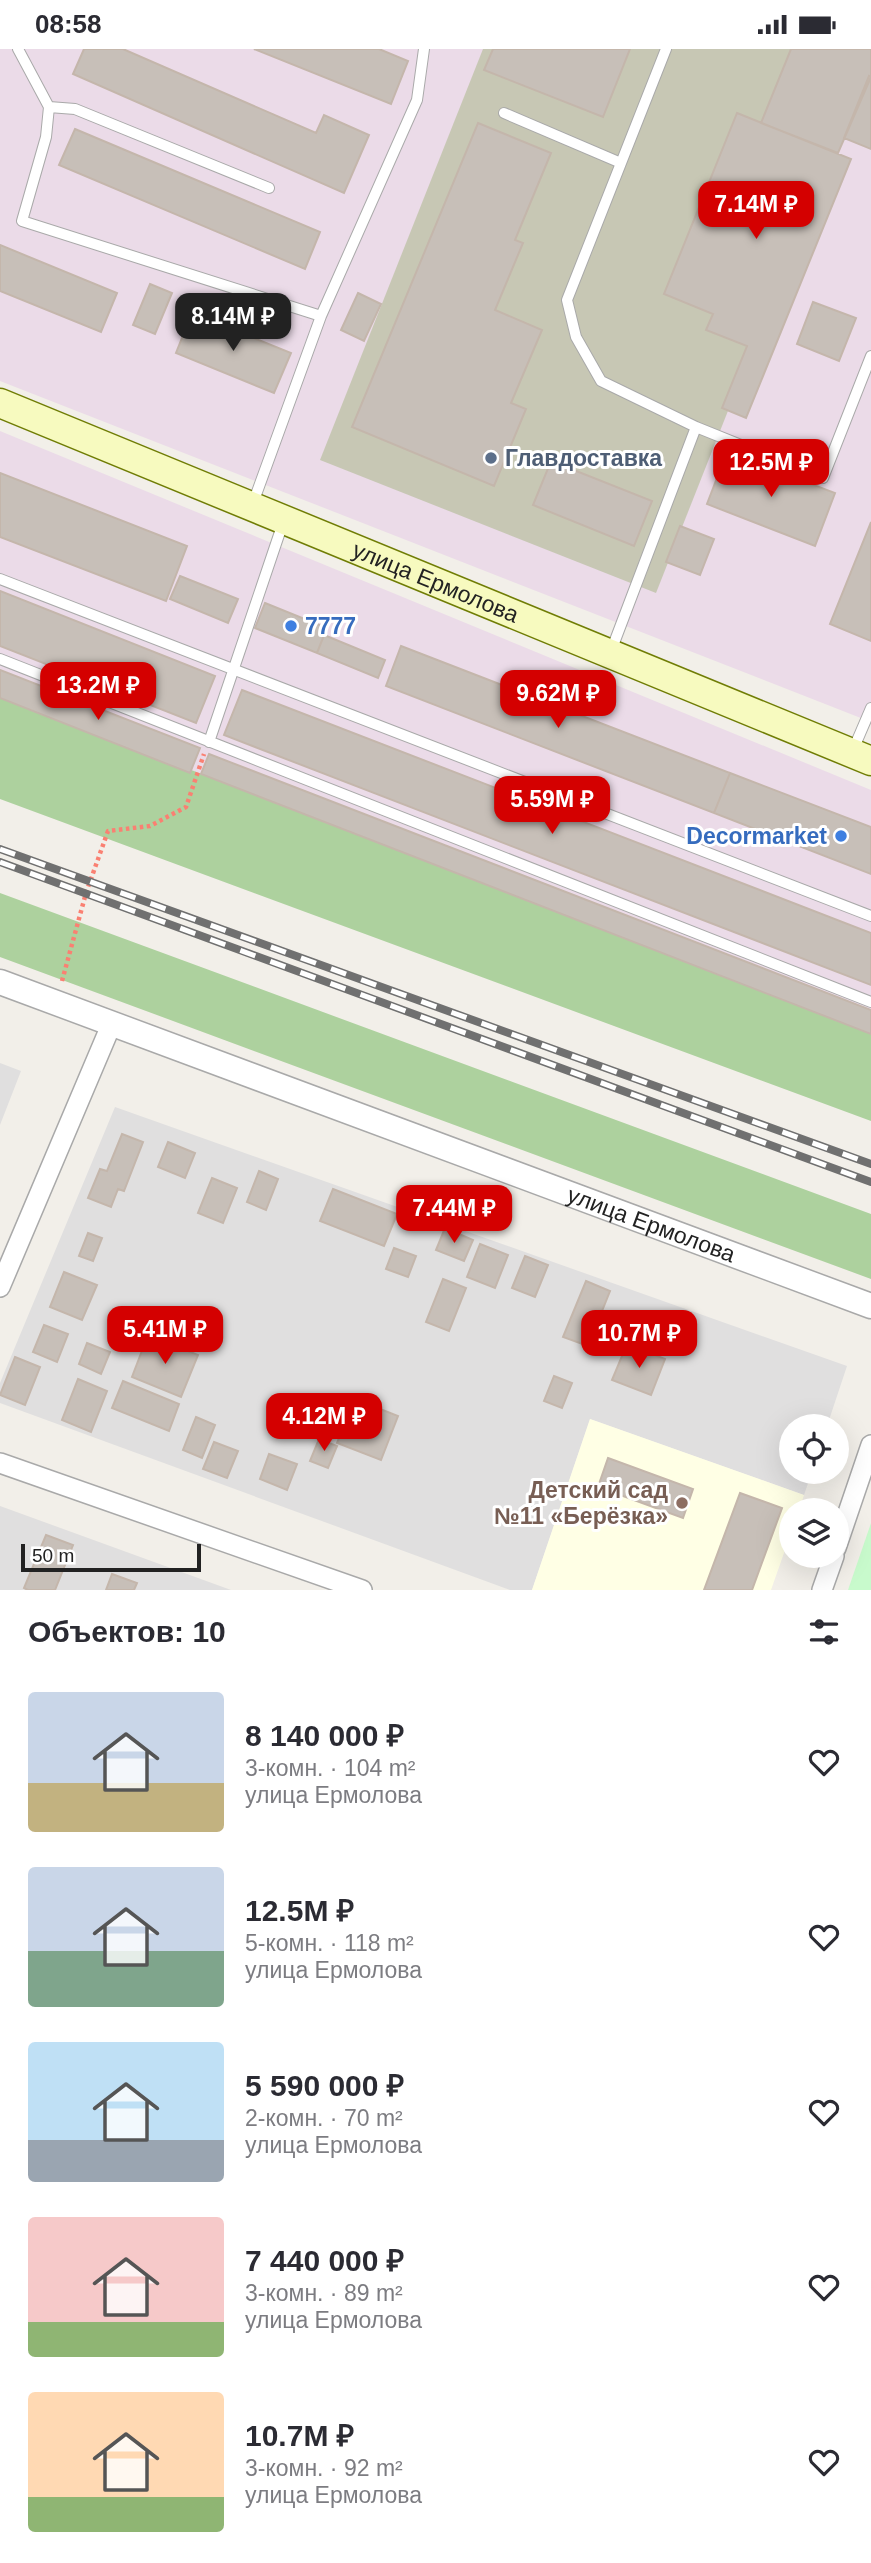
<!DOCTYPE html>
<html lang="ru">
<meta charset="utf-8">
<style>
body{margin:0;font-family:Helvetica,sans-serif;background:#f7f7f7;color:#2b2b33;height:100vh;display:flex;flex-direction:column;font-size:26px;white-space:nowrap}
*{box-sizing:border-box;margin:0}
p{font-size:23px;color:#7c7c81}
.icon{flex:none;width:38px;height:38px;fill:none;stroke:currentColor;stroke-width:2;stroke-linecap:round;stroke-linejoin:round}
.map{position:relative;height:1541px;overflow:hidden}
.drawer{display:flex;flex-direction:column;background:#fff;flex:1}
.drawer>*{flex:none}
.controls{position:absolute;left:779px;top:1365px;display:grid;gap:14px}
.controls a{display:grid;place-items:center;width:70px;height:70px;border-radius:50%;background:#fff;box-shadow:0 7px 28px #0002;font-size:35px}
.scale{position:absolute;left:21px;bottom:18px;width:180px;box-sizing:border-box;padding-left:7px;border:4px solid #222;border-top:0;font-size:19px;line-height:24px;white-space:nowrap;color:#222;-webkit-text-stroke:5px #fff;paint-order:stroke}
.price{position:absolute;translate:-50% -60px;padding:0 16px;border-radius:14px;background:#d40000;color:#fff;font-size:23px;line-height:46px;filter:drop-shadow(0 2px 4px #0008)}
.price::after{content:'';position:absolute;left:50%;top:42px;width:21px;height:16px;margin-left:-10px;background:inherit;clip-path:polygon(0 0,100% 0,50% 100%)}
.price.active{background:#222;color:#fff}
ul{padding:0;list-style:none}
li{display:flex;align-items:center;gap:21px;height:175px;padding:0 28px}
li span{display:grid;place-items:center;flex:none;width:196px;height:140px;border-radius:7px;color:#555}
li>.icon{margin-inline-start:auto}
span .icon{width:84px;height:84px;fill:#fffc;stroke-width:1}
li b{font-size:30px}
h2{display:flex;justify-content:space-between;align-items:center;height:84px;padding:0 28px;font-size:30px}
.status{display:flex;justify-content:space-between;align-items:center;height:49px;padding:0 35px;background:#fff;direction:ltr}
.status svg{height:19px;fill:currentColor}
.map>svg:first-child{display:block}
.residential{fill:#e0dfdf}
.industrial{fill:#ebdbe8}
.education{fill:#ffffe5}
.construction{fill:#c7c7b4}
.forest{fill:#add19e}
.park{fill:#c8facc}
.building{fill:#c7bfb8;stroke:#c4b6ab;stroke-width:2}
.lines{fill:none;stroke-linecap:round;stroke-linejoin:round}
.service-casing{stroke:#a9a9a9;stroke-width:12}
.minor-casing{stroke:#a9a9a9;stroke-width:22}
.tertiary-casing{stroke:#a9a9a9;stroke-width:27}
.secondary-casing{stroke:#707d05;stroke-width:31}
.path{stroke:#fa8072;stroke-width:4.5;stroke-dasharray:3.5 3.5;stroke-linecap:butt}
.service{stroke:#fff;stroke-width:10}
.minor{stroke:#fff;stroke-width:19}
.tertiary{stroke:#fff;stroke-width:24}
.secondary{stroke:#f7fabf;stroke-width:28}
.rail-casing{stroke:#707070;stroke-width:8}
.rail{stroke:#fff;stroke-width:5;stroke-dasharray:16;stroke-linecap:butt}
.service-dot{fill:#5c6f8a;stroke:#fff;stroke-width:2.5}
.shop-dot{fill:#3f7fe0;stroke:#fff;stroke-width:2.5}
.education-dot{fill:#8d6e63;stroke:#fff;stroke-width:2.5}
.labels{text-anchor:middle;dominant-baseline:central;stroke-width:6;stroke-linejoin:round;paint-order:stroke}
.service-label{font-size:23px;font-weight:bold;fill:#4e5e75;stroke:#fff;text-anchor:start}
.street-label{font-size:23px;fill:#222;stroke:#fff}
.shop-label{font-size:23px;font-weight:bold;fill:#366cbe;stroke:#fff;text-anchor:start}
.education-label{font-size:23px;font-weight:bold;fill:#785e54;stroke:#fff;text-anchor:end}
</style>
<div class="status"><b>08:58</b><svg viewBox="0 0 49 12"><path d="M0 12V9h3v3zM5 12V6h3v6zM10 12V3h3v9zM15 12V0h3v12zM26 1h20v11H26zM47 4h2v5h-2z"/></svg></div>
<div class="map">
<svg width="871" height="1541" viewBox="0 0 871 1541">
<rect width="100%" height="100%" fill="#f2efe9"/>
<path class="residential" d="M0 1014 21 1022 0 1076Z
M115 1058 847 1317 827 1377H791V1423H812L804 1446 590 1370 532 1541H510L0 1354V1334Z
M0 1457 231 1541H0Z"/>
<path class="industrial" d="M0 0H871V673L0 332Z
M0 382 871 741V985L0 647Z"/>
<path class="education" d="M590 1370 804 1446 799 1461H791V1484L771 1541H532Z"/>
<path class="construction" d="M483 0H871L656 544 320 411Z"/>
<path class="forest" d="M0 647 871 984V1072L0 750Z
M0 844 871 1165V1230L0 908Z"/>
<path class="park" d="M871 1474V1541H848Z"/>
<path class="building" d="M84 0H123L316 84 324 66 369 86 344 144 73 25Z
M254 0H379L408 12 391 55Z
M493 0H630L603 68 484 21Z
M791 0H871V28L838 104 761 74Z
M869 27 871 28V100L844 89Z
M737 64 851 110 746 369 722 359 747 297 706 281 713 265 664 245Z
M478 74 551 104 515 191 523 194 495 261 542 281 511 354 526 360 494 437 352 378Z
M75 80 320 183 305 220 59 116Z
M0 196 117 244 101 283 0 242Z
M150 235 172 244 155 285 133 276Z
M358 244 381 255 364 292 341 281Z
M813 253 856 269 839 312 797 295Z
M192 264 291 304 274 344 176 304Z
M727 403 835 444 815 497 707 455Z
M551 412 652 452 634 497 533 456Z
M0 424 187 497 166 552 0 488Z
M871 473V592L830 575Z
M680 477 714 490 700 526 666 513Z
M180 527 238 550 228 574 170 550Z
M0 542 215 627 196 674 0 597Z
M265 554 327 579 317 604 255 579Z
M324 586 385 611 378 629 317 604Z
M401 597 730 724 714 764 386 637Z
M0 621 200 699 190 724 0 649Z
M242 641 871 884V936L224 686Z
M209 705 871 961V985L201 725Z
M730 724 871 778V825L714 764Z
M122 1085 143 1093 124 1142 118 1140 111 1158 88 1149 100 1120 107 1122Z
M168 1093 195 1104 185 1129 158 1118Z
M259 1122 278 1130 266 1161 247 1153Z
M212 1129 237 1139 223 1174 198 1164Z
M333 1140 397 1165 384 1197 320 1172Z
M445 1179 473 1191 464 1212 436 1201Z
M88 1184 102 1189 93 1212 79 1207Z
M480 1195 508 1206 495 1239 467 1228Z
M394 1199 416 1207 408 1228 386 1220Z
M525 1207 548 1216 535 1248 512 1239Z
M64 1223 97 1236 82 1271 50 1258Z
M443 1230 466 1239 449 1282 426 1273Z
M586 1232 610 1242 588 1297 563 1288Z
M44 1276 68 1285 57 1313 33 1303Z
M148 1286 198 1306 181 1348 132 1328Z
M87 1294 110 1303 101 1325 79 1315Z
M627 1295 665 1310 651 1346 612 1331Z
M15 1308 40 1318 25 1356 0 1346Z
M554 1327 572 1334 562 1359 544 1352Z
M78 1330 107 1342 91 1383 62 1371Z
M123 1332 179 1355 169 1382 112 1359Z
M289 1348 310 1356 301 1379 280 1370Z
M355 1350 398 1367 381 1411 337 1394Z
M196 1368 215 1376 202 1409 183 1401Z
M319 1390 337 1397 328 1419 310 1412Z
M214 1393 238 1402 227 1429 203 1420Z
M269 1405 297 1415 287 1441 260 1430Z
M608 1409 693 1440 683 1469 598 1438Z
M740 1444 782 1459 752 1541H704Z
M46 1486 73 1496 55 1541H28L24 1539Z
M112 1525 137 1534 134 1541H106Z"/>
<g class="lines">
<g class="service-casing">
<path id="service" d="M18 0 49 58 46 88 22 172 321 267
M49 58 75 60 269 139
M504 64 621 114
M696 378 823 429 871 307
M253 454 321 267 417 51 424 0
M0 530 871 867
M611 602 696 378 601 332 576 288 567 251 666 0
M0 610 871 953
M209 693 284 471
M853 701 871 659"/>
</g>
<g class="minor-casing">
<path id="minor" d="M0 1238 112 974
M0 1414 362 1541
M836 1499 871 1396
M822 1541 834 1507"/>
</g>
<g class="tertiary-casing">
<g id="tertiary">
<path id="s1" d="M0 933 871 1257"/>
</g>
</g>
<g class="secondary-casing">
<g id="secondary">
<path id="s2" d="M0 354 871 712"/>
</g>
</g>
<path class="path" d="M62 932 86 844 108 782 150 777 186 758 204 705"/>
<use href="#service" class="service"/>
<use href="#minor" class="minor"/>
<use href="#tertiary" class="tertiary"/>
<use href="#secondary" class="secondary"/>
<g class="rail-casing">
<path id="rail" d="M0 800 871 1115
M0 813 871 1133"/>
</g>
<use href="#rail" class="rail"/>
</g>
<circle class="service-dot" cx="491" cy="409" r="7"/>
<g class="shop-dot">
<circle cx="291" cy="577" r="7"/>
<circle cx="841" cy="787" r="7"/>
</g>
<circle class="education-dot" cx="682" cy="1454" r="7"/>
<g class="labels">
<g class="service-label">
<text x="505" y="409">Главдоставка</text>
</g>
<g class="street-label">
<text stroke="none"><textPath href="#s2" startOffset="471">улица Ермолова</textPath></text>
<text stroke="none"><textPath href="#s1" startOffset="695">улица Ермолова</textPath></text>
</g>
<g class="shop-label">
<text x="305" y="577">7777</text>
<text x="827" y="787" text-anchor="end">Decormarket</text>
</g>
<g class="education-label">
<text x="668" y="1441">Детский сад<tspan x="668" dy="26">№11 «Берёзка»</tspan></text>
</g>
</g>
</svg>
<div class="controls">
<a><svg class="icon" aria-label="locate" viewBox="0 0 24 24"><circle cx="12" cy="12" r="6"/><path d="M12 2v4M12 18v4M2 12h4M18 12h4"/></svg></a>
<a><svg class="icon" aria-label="layers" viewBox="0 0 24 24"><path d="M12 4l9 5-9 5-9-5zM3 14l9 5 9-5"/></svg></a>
</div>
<div class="scale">50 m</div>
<b class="price" style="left:756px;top:192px">7.14M ₽</b>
<b class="price active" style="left:233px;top:304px">8.14M ₽</b>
<b class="price" style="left:771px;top:450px">12.5M ₽</b>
<b class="price" style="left:98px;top:673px">13.2M ₽</b>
<b class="price" style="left:558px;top:681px">9.62M ₽</b>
<b class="price" style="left:552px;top:787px">5.59M ₽</b>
<b class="price" style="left:454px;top:1196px">7.44M ₽</b>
<b class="price" style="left:165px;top:1317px">5.41M ₽</b>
<b class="price" style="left:639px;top:1321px">10.7M ₽</b>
<b class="price" style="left:324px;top:1404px">4.12M ₽</b>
</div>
<section class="drawer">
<h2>Объектов: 10<svg class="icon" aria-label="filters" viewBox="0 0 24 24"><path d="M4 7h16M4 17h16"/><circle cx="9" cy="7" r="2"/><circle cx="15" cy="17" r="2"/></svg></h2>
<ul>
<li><span style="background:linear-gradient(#c9d6e8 65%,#c2b280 0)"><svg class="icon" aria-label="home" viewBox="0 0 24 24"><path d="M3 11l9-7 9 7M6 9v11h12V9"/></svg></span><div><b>8 140 000 ₽</b><p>3-комн. · 104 m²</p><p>улица Ермолова</p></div><svg class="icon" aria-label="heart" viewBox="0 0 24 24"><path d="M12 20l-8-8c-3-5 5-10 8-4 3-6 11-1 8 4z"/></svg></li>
<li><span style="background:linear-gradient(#c9d6e8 60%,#7fa58c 0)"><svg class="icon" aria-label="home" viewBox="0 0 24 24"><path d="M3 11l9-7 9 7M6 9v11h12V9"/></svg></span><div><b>12.5M ₽</b><p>5-комн. · 118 m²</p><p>улица Ермолова</p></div><svg class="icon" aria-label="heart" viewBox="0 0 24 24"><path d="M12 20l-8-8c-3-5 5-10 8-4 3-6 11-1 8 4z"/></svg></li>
<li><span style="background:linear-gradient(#bfe0f5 70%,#9aa5b1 0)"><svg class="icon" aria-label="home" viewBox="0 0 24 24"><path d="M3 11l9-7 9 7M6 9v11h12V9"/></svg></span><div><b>5 590 000 ₽</b><p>2-комн. · 70 m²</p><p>улица Ермолова</p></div><svg class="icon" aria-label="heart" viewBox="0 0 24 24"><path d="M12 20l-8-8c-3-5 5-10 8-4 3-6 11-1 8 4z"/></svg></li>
<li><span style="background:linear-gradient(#f6c9c9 75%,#8fb573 0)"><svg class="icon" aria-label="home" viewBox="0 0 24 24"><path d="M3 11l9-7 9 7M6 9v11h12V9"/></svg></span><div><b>7 440 000 ₽</b><p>3-комн. · 89 m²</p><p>улица Ермолова</p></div><svg class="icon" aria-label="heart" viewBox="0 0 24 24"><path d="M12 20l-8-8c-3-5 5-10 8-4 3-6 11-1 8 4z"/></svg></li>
<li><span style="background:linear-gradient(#ffd9b3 75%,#8fb573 0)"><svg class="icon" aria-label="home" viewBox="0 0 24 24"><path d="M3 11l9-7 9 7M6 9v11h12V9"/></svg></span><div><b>10.7M ₽</b><p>3-комн. · 92 m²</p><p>улица Ермолова</p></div><svg class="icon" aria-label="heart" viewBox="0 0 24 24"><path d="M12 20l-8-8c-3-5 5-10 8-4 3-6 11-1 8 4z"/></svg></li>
</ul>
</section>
